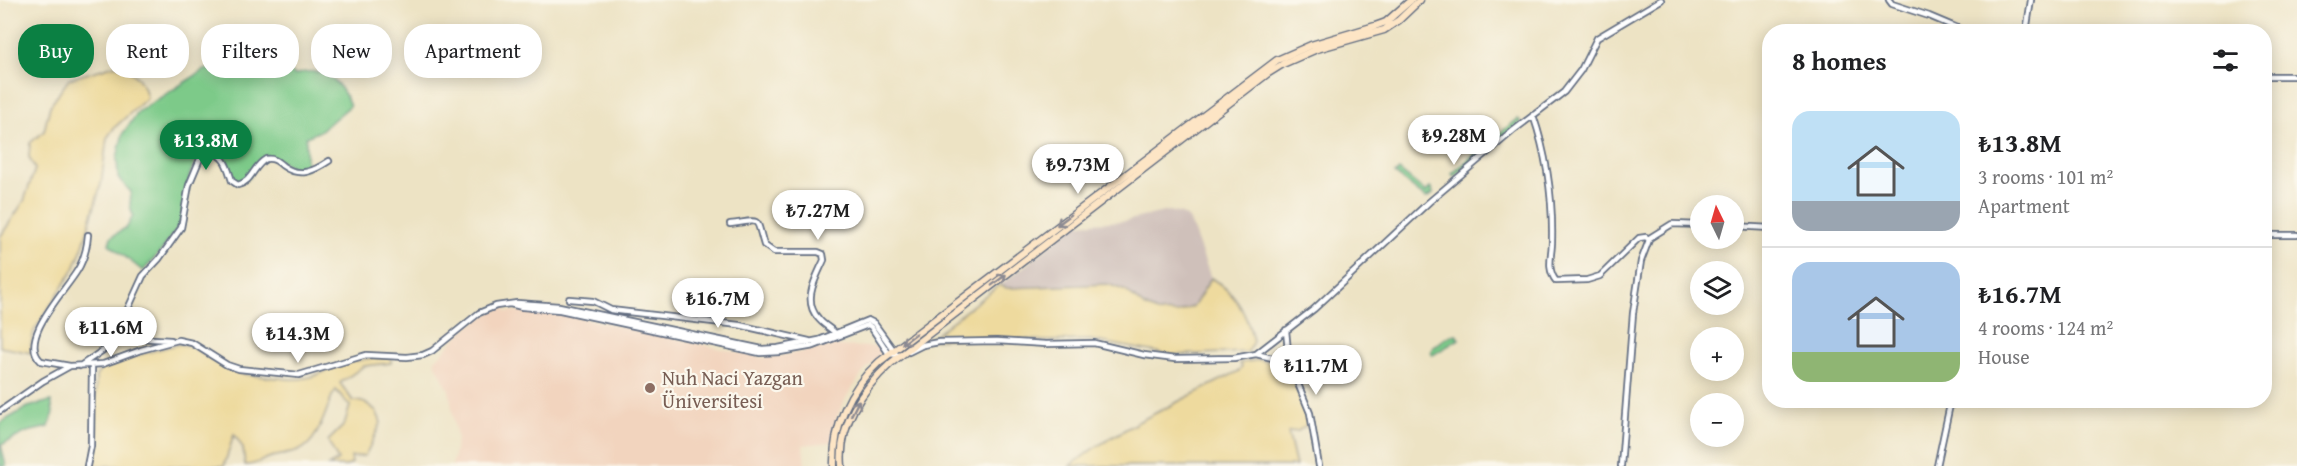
<!DOCTYPE html>
<meta charset="utf-8">
<style>
body{margin:0;font-family:"Gentium Book Plus",serif;background:#f6f6f6;color:#202124;height:100vh;display:flex;flex-direction:column;font-size:22px;white-space:nowrap}
*{box-sizing:border-box;margin:0}
p{font-size:20px;color:#757577}
.icon{flex:none;width:33px;height:33px;fill:none;stroke:currentColor;stroke-width:2;stroke-linecap:round;stroke-linejoin:round}
.map{position:relative;flex:1;overflow:hidden}
.details{position:absolute;left:1762px;top:24px;width:510px;height:384px;display:flex;flex-direction:column;background:#fff;border-radius:24px;box-shadow:0 3px 15px #0003}
.details>*{flex:none}
.hud{position:absolute;left:18px;top:24px;width:570px;height:54px;display:flex;gap:12px}
.needle{width:39px;rotate:355deg}
.fabs{position:absolute;left:1690px;top:195px;display:grid;gap:12px}
.fabs a{display:grid;place-items:center;width:54px;height:54px;border-radius:50%;background:#fff;box-shadow:0 3px 15px #0003;font-size:30px}
.price{position:absolute;translate:-50% -51px;padding:0 14px;border-radius:21px;background:#fff;color:#222;font-size:20px;line-height:39px;filter:drop-shadow(0 2px 3px #0008)}
.price::after{content:'';position:absolute;left:50%;top:36px;width:18px;height:14px;margin-left:-9px;background:inherit;clip-path:polygon(0 0,100% 0,50% 100%)}
.price.current{background:#0b8043;color:#fff}
ul{padding:0;list-style:none}
li{display:flex;align-items:center;gap:18px;height:150px;padding:0 30px}
li+li{border-top:2px solid #e0e0e0}
li span{display:grid;place-items:center;flex:none;width:168px;height:120px;border-radius:18px;color:#555}
li>.icon{margin-inline-start:auto}
span .icon{width:72px;height:72px;fill:#fffc;stroke-width:1}
li b{font-size:26px}
h2{display:flex;justify-content:space-between;align-items:center;height:72px;padding:0 30px;font-size:26px}
.chip{padding:0 21px;border-radius:24px;background:#fff;box-shadow:0 3px 15px #0003;font-size:21px;line-height:54px}
.chip.current{background:#0b8043;color:#fff}
.map>svg:first-child{display:block}
.built{fill:#f2d4be}
.industrial{fill:#cfc0ba}
.green{fill:#7dca89;stroke:#4c7c74;stroke-width:1.5}
.sand{fill:#eeda9e;stroke:#84847e;stroke-width:1.5}
.lines{fill:none;stroke-linecap:round;stroke-linejoin:round}
.street-casing{stroke:#646e82;stroke-width:8}
.secondary-casing{stroke:#646e82;stroke-width:9}
.street{stroke:#fff;stroke-width:4.5}
.secondary{stroke:#fde5c5;stroke-width:6}
.oneway{stroke:#8c8a92}
.education-dot{fill:#8d6e63;stroke:#fbf7ec;stroke-width:2}
.labels{text-anchor:middle;dominant-baseline:central;stroke-width:4.5;stroke-linejoin:round;paint-order:stroke}
.education-label{font-size:20px;fill:#785e54;stroke:#fbf7ec;text-anchor:start}
</style>
<div class="map">
<svg width="2297" height="466" viewBox="0 0 2297 466">
<rect width="100%" height="100%" fill="#fbf7ec"/>
<filter id="ink" filterUnits="userSpaceOnUse"><feTurbulence type="fractalNoise" baseFrequency=".0167" numOctaves="2"/><feDisplacementMap in="SourceGraphic" scale="12" xChannelSelector="R" yChannelSelector="G"/><feConvolveMatrix kernelMatrix="1 2 1 2 8 2 1 2 1" color-interpolation-filters="sRGB"/></filter>
<filter id="wash" filterUnits="userSpaceOnUse"><feTurbulence type="fractalNoise" baseFrequency=".008" numOctaves="4" result="noise"/><feDisplacementMap in="SourceGraphic" scale="24" xChannelSelector="R" yChannelSelector="G"/><feGaussianBlur stdDeviation="1.35" result="paint"/><feColorMatrix in="noise" values="0 0 0 0 0 0 0 0 0 0 0 0 0 0 0 0 0 1.4 0 .05"/><feComposite in="paint" operator="in"/></filter>
<g filter="url(#wash)">
<rect width="100%" height="100%" fill="#ede3c4"/>
<path class="built" d="M505 307 506 312 530 310 559 313 763 358 787 355 831 346 881 347 884 352 865 370 847 396 837 417 831 442 803 445 805 466H452L457 439 449 390 434 361 464 330 493 311Z"/>
<path class="industrial" d="M1168 211 1182 214 1190 221 1211 278 1194 306 1186 311 1172 314 1157 312 1140 303 1126 291 1108 284 1007 288 999 286 1039 255 1075 224 1125 221Z"/>
<path class="green" d="M271 61 282 64 295 75C320 64 342 81 350 106L320 131 306 137V169C289 173 282 157 266 156L256 163 249 178 239 183 235 182C230 166 226 154 209 148L201 150 190 174 181 223 162 250 143 271 109 244 111 237 127 227 133 216 130 206 131 192 118 178 117 158 123 133 139 111 204 70 221 67 249 69Z
M1518 119 1521 122 1454 177 1452 174 1488 142Z
M1399 170 1426 192 1430 188H1432L1433 194 1426 198 1395 174Z
M1456 334 1459 339 1433 355 1431 354 1432 348 1446 338Z
M51 401 53 412 49 427 27 432 1 445 6 466H0V423L28 407Z"/>
<path class="sand" d="M115 65C133 70 144 80 147 98L114 128 107 138 101 184 83 246 74 269 34 331 31 344 32 353 0 347V237L24 201 35 169 29 157 30 143 44 131 50 106 69 79Z
M1211 278C1235 292 1248 316 1253 341L1248 352 1172 355 1090 340 1046 341 996 337 928 340 999 285 1007 288 1108 284 1126 291 1144 306 1157 312 1177 313 1194 306Z
M179 344C199 346 210 362 228 369 245 377 269 377 288 379 309 381 322 372 341 365 357 360 374 357 391 357V363L364 366 340 383 353 401C367 401 377 408 381 423L365 456 351 457 352 463 347 466H328L338 460 328 441 344 425 350 406 336 390 332 396C325 413 318 443 298 451 290 454 280 455 271 457 262 460 254 466 245 465L243 448 234 434 224 466H90L94 459 96 376 103 367 116 365 135 356Z
M1259 360C1294 363 1302 395 1308 424L1298 431 1288 432 1296 466H1070L1094 448 1138 422 1239 371 1242 367 1240 363Z"/>
</g>
<g filter="url(#ink)">
<g class="lines">
<g class="street-casing">
<path id="street" d="M1889 0 1892 4 1929 16 1967 32
M2026 32 2031 0
M2265 76H2297
M1533 115C1547 156 1553 197 1552 241 1552 256 1546 268 1556 281L1587 280 1600 276 1639 238 1646 237 1649 240 1641 261 1633 313 1621 466
M730 224C763 220 755 216 764 245L774 252H818L823 254 824 260C816 278 802 300 818 318 823 325 831 328 836 334
M1734 226 1770 228
M2265 235H2297
M1648 239 1672 224 1701 225
M569 299 593 301 611 310 739 325 809 341
M510 304 522 307 560 310 760 353 780 352 814 346 868 325 871 327 889 354 901 355
M1286 330 1289 362 1310 413 1319 466
M171 340 137 338 124 333 121 324 143 276 159 259 181 228 189 185 202 154 210 151C226 157 227 166 232 181L238 185C253 181 253 166 266 159 274 158 277 161 283 166 300 178 314 171 329 161
M909 352 923 345 939 342 997 341 1046 344 1094 343 1144 355 1175 359 1234 358 1256 354 1314 309 1429 202 1514 130 1564 92 1581 70 1597 38 1661 0
M1256 354 1289 362
M70 366 41 361C17 340 65 291 77 271 84 260 87 248 88 235
M80 366 115 342 124 333
M0 411 43 381 70 366 103 364 141 350 178 340 192 343 227 365 239 369 299 375 366 355 407 357 423 355 432 351 479 313 496 306 517 303 559 306 762 349 778 348 819 340 868 320 874 323 895 352
M87 466 91 446 92 366
M1937 466 1951 400"/>
</g>
<g class="secondary-casing">
<path id="secondary" d="M834 466C833 426 849 389 879 362L1277 60 1311 45 1375 26 1386 22 1411 0
M842 466C838 425 862 389 891 363L1267 74 1283 64 1317 49 1384 30 1399 20 1420 0"/>
</g>
<use href="#street" class="street"/>
<use href="#secondary" class="secondary"/>
</g>
<defs><path id="oneway-shaft" d="M-6 0H5M1.5-3L5.5 0L1.5 3" fill="none" stroke-width="1.6" stroke-linecap="round" stroke-linejoin="round" transform="scale(1.5)"/></defs>
<g class="oneway">
<use href="#oneway-shaft" transform="translate(1064 220) rotate(143)"/>
<use href="#oneway-shaft" transform="translate(999 280) rotate(-37)"/>
<use href="#oneway-shaft" transform="translate(909 339) rotate(143)"/>
<use href="#oneway-shaft" transform="translate(855 408) rotate(-63)"/>
</g>
</g>
<circle class="education-dot" cx="650" cy="388" r="6"/>
<g class="labels">
<g class="education-label">
<text x="662" y="377">Nuh Naci Yazgan<tspan x="662" dy="23">Üniversitesi</tspan></text>
</g>
</g>
</svg>
<div class="fabs">
<a><svg class="needle" viewBox="-14 -14 28 28"><path d="M0-13l5 13h-10z" fill="#e53935"/><path d="M0 13l5-13h-10z" fill="#757577"/></svg></a>
<a><svg class="icon" aria-label="layers" viewBox="0 0 24 24"><path d="M12 4l9 5-9 5-9-5zM3 14l9 5 9-5"/></svg></a>
<a>+</a>
<a>−</a>
</div>
<b class="price" style="left:1454px;top:166px">₺9.28M</b>
<b class="price current" style="left:206px;top:171px">₺13.8M</b>
<b class="price" style="left:1078px;top:195px">₺9.73M</b>
<b class="price" style="left:818px;top:241px">₺7.27M</b>
<b class="price" style="left:718px;top:329px">₺16.7M</b>
<b class="price" style="left:111px;top:358px">₺11.6M</b>
<b class="price" style="left:298px;top:364px">₺14.3M</b>
<b class="price" style="left:1316px;top:396px">₺11.7M</b>
<div class="hud">
<a class="chip current">Buy</a>
<a class="chip">Rent</a>
<a class="chip">Filters</a>
<a class="chip">New</a>
<a class="chip">Apartment</a>
</div>
<section class="details">
<h2>8 homes<svg class="icon" aria-label="filters" viewBox="0 0 24 24"><path d="M4 7h16M4 17h16"/><circle cx="9" cy="7" r="2"/><circle cx="15" cy="17" r="2"/></svg></h2>
<ul>
<li><span style="background:linear-gradient(#bfe0f5 75%,#9aa5b1 0)"><svg class="icon" aria-label="home" viewBox="0 0 24 24"><path d="M3 11l9-7 9 7M6 9v11h12V9"/></svg></span><div><b>₺13.8M</b><p>3 rooms · 101 m²</p><p>Apartment</p></div></li>
<li><span style="background:linear-gradient(#a9c7e8 75%,#8fb573 0)"><svg class="icon" aria-label="home" viewBox="0 0 24 24"><path d="M3 11l9-7 9 7M6 9v11h12V9"/></svg></span><div><b>₺16.7M</b><p>4 rooms · 124 m²</p><p>House</p></div></li>
</ul>
</section>
</div>
